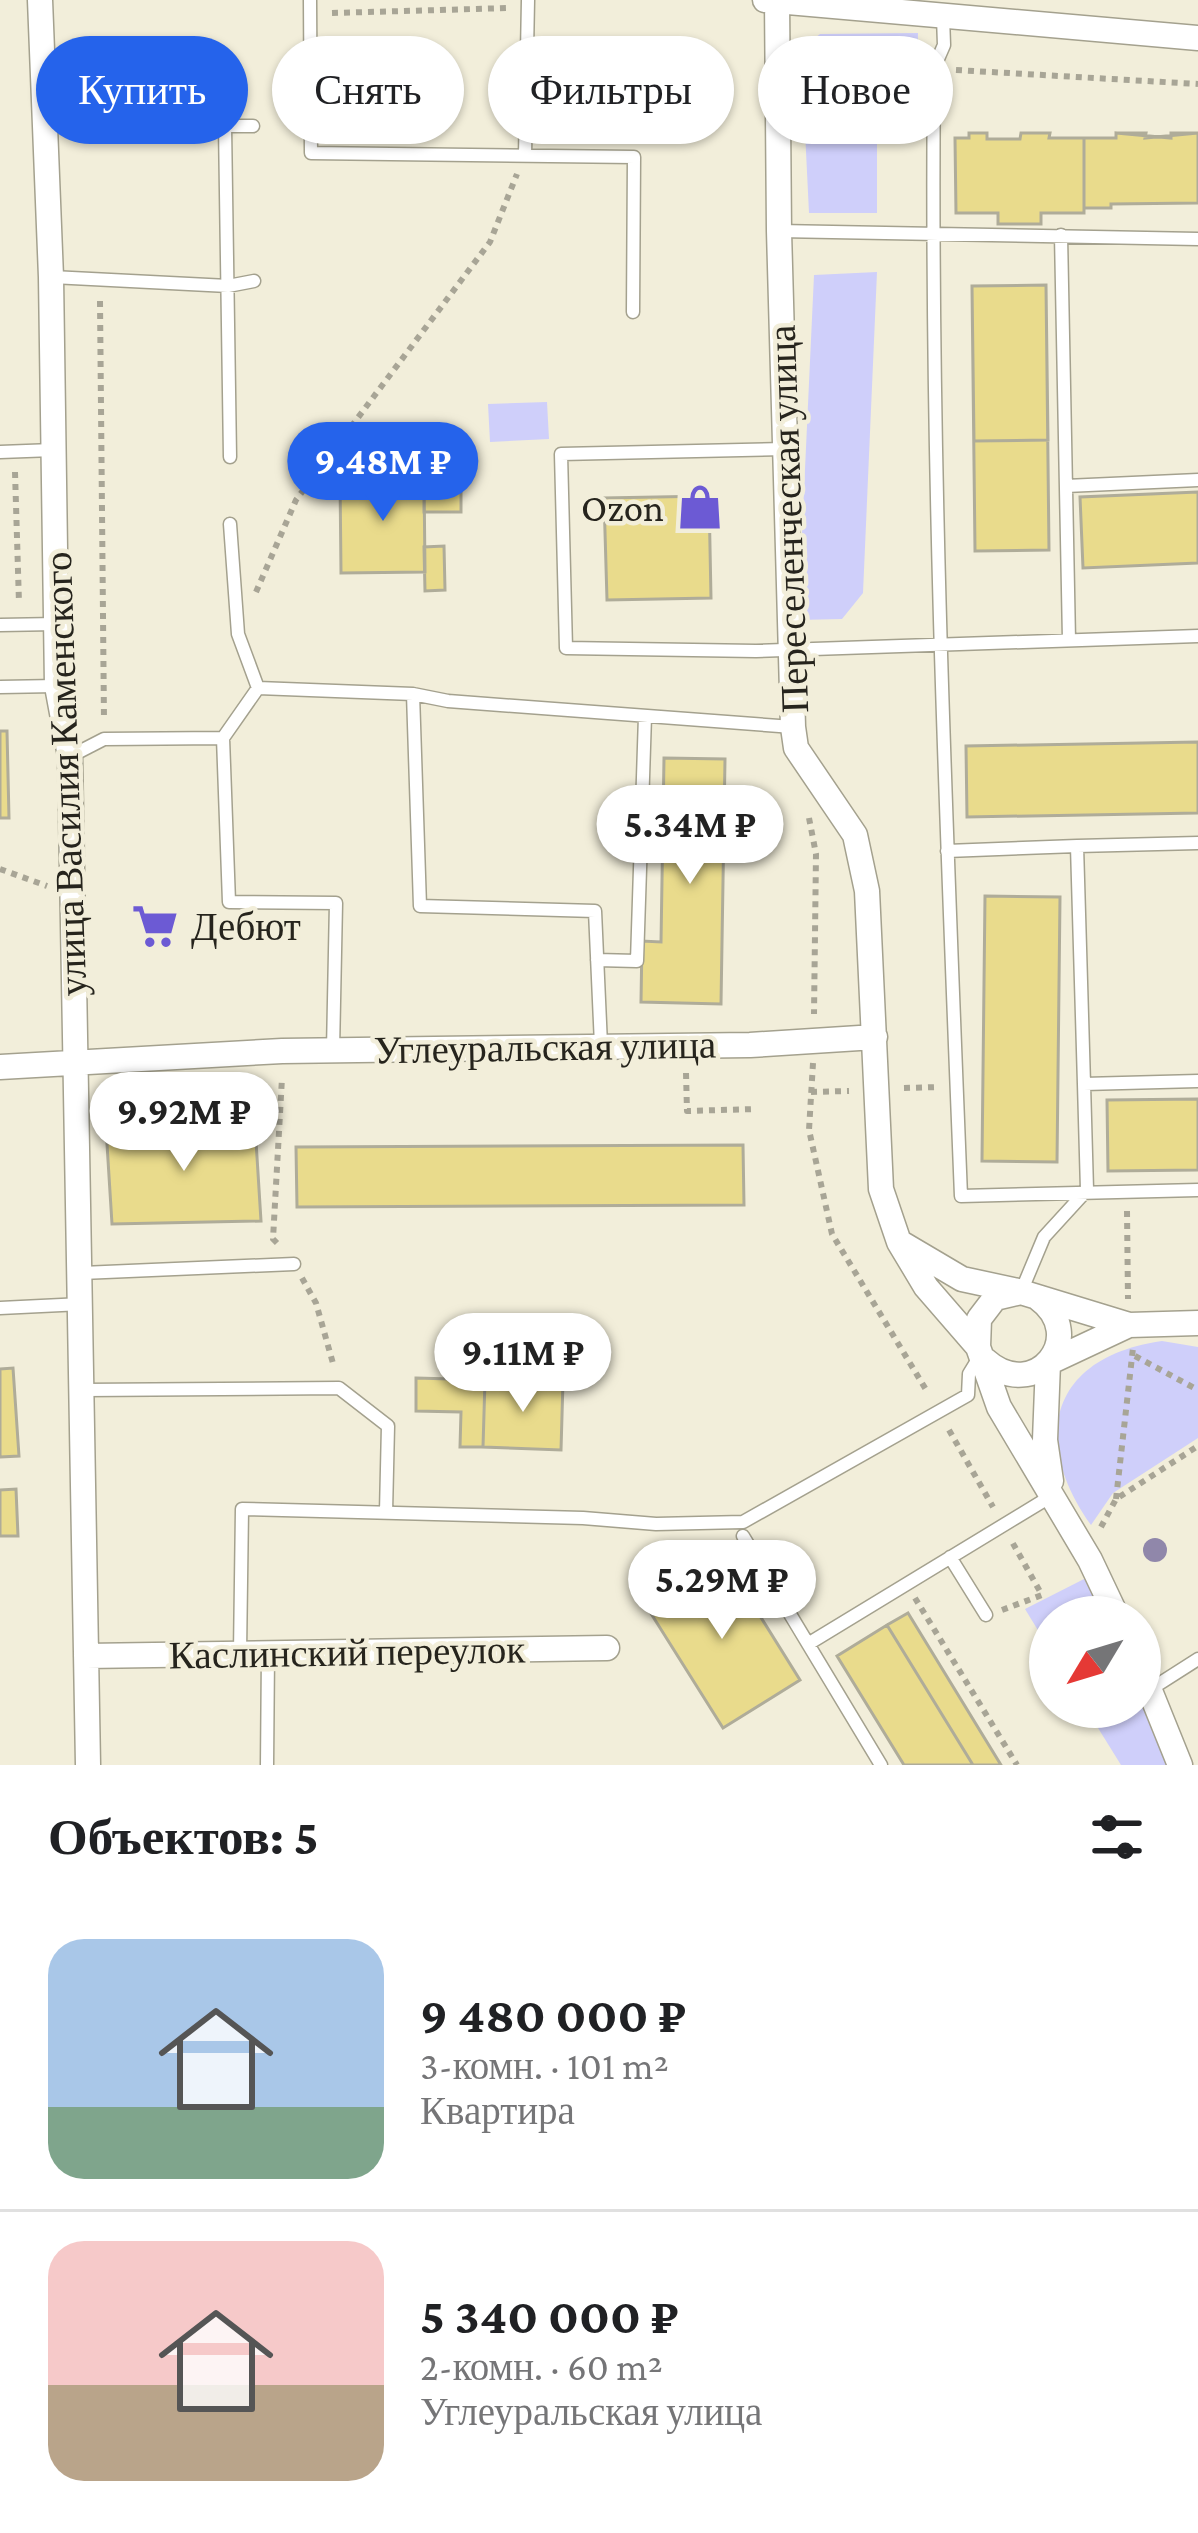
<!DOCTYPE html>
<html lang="ru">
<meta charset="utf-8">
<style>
body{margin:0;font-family:"Crimson Pro",serif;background:#f6f6f6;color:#202124;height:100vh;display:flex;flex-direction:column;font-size:45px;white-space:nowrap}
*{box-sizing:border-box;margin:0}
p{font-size:39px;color:#757577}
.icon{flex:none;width:66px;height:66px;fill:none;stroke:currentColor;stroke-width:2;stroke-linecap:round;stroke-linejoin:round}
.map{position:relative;height:1765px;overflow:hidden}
.panel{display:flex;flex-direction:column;background:#fff;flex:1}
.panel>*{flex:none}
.guide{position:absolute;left:36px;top:36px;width:1128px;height:108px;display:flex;gap:24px}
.needle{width:78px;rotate:232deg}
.buttons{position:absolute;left:1029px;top:1596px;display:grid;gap:24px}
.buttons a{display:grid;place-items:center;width:132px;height:132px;border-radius:50%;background:#fff;box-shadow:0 3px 9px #0004;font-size:60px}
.price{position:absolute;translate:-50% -102px;padding:0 27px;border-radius:42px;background:#fff;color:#222;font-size:39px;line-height:78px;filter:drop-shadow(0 3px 6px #0008)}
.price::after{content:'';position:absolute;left:50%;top:72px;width:36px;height:27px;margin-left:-18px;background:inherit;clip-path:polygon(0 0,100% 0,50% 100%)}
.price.current{background:#2563eb;color:#fff}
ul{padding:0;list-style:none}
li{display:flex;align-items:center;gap:36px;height:300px;padding:0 48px}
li+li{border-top:3px solid #e0e0e0}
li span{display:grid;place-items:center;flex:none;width:336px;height:240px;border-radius:36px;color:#555}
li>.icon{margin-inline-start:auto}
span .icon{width:144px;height:144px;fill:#fffc;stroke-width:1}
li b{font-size:51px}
h2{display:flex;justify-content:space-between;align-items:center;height:144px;padding:0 48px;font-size:51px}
.pill{padding:0 42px;border-radius:54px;background:#fff;box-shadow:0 3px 9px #0004;font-size:42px;line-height:108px}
.pill.current{background:#2563eb;color:#fff}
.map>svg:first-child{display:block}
.green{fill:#cfcffa}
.building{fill:#e9db8c;stroke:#afac99;stroke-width:3}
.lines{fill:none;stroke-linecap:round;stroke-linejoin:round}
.service-casing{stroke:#a4a18e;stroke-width:15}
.minor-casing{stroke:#a4a18e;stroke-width:27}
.path{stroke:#a8a596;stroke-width:6;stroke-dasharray:6 6;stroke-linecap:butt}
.service{stroke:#fff;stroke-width:12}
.minor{stroke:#fff;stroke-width:24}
.tree{fill:#9087aa}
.labels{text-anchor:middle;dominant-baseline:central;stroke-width:9;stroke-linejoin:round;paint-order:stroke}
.poi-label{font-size:39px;fill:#26241d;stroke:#f2eeda;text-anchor:end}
.street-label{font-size:39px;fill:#26241d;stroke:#f2eeda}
</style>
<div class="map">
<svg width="1198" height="1765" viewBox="0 0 1198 1765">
<rect width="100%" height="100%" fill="#f2eeda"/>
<path class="green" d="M918 33 917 81H877V213H809L801 49 820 34Z
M877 272 863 593 842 619 798 620 814 275Z
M547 402 549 439 490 442 488 404Z
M1162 1341 1198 1347V1438L1113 1493 1091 1525C1030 1439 1050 1357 1162 1341Z
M1086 1578 1105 1617H1050V1650L1025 1609Z
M1140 1689 1168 1765H1121L1085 1707H1140Z"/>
<path class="building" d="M969 133H987V139H1020L1021 133H1050L1049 138H1116V133L1171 138V133H1198V203L1111 204V208H1084V213H1041V224H998V213H956L955 138H969Z
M1116 133H1146L1145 138 1198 133V203L1111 204V208H1084V138H1116Z
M1046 285 1049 550 975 551 972 286Z
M1046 285 1048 440 974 441 972 286Z
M424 476 425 572 341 573 340 477Z
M424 476H461V512H424Z
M1198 492V563L1083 568 1080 497Z
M709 496 711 598 607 600 604 498Z
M444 546 445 590 425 591 424 547Z
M0 731H7L9 818H0Z
M1198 742V813L967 817 966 746Z
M664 758 725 759 721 1004 641 1002 642 941 661 942Z
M985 896 1060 897 1057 1162 982 1161Z
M1198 1099V1170L1108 1171 1107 1100Z
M255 1125 261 1221 112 1224 106 1128Z
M743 1145 744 1205 297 1207 296 1147Z
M13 1368 19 1456 0 1457V1369Z
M416 1378 485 1380 483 1447H460L461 1412 416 1411Z
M485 1380 563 1381 561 1450 483 1447Z
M16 1489 18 1536H0V1490Z
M722 1555 800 1680 723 1728 645 1604Z
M908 1613 1001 1765H973L887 1625Z
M887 1625 973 1765H904L837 1656Z"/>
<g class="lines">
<g class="service-casing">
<path id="service" d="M310 0 311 153 634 157 633 312
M943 17 944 45 934 68C930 445 946 820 961 1196L1198 1190
M525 155 528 0
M779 231 1198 239
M1061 235 1069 640
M52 277 228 286 254 281
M784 449 561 454 566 648 756 651 1198 636
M0 452 53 450
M230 457 225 126H253
M1066 486 1198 480
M230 524 238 634 258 688
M0 625 56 624
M0 687 56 686
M413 694 420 906 595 911 601 1045
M223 738 229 902 336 903 333 1050
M71 756 104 739 223 738 258 688 413 694 448 701 793 727
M1198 843 1077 846 1084 1084 1198 1081
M947 851 1077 846
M597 960 637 961 645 716
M82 1273 294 1264
M1021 1292 1044 1237 1087 1190 1084 1084
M0 1308 82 1304
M84 1390 339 1388 388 1426 386 1512
M743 1536 881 1765
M950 1557 986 1615
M808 1644 1053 1495
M240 1653 242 1509 583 1518 656 1524 743 1522 968 1395 969 1374 980 1356
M1151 1689 1198 1659
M267 1765 268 1653"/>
</g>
<g class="minor-casing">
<path id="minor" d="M40 0 51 277 57 686 70 756 88 1765
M765 0 1198 38
M777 0 779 231 793 727 796 748 855 835 867 891 881 1189 899 1242 926 1287 978 1347
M0 1067 282 1051 750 1045 875 1037
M901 1243 962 1279 1018 1291
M985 1360C1035 1405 1090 1336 1038 1298
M1051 1481 1045 1440 1048 1363 1129 1325
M1117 1617 1090 1560 999 1407 978 1347 979 1319 995 1298 1021 1292 1129 1325 1198 1323
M86 1656 607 1648
M1140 1666 1180 1765"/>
</g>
<path class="path" d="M332 13 510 8
M956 70 1198 84
M100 301 104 720
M15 472 19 603
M256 592 296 500 490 242 517 174
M809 818 816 854 814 1014
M0 869 47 886
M813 1063 809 1130 832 1234 928 1393
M686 1073 687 1111 756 1109
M904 1088 939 1087
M811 1092 849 1091
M1127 1211 1128 1299
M277 1243 273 1239 282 1078
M302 1278 316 1303 334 1367
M1135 1356 1198 1390
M949 1430 993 1507
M1116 1499 1133 1348
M1101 1527 1116 1499 1198 1446
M915 1598 1017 1765
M1002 1610 1042 1595 1011 1540"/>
<use href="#service" class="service"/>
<use href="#minor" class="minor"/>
</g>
<circle class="tree" cx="1155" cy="1550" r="12"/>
<defs>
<g id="shop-bare" transform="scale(3.6)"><path d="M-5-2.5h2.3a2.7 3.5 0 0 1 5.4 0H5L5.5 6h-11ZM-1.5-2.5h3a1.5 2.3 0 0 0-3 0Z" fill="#6c5ad4" stroke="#f2eeda" stroke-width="2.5" paint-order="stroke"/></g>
<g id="supermarket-bare" transform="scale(3.6)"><path d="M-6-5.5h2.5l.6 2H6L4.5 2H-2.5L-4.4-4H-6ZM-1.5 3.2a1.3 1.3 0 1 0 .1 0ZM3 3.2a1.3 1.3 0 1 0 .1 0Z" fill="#6c5ad4" stroke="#f2eeda" stroke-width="2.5" paint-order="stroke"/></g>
</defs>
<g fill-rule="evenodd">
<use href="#shop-bare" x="700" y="507"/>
<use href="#supermarket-bare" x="155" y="926"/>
</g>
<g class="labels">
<g class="poi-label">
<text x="664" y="507">Ozon</text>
<text x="191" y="926" text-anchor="start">Дебют</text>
</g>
<g class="street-label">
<text transform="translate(788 519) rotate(-92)">Переселенческая улица</text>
<text transform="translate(65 774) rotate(-92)">улица Василия Каменского</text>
<text transform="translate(545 1047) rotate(-1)">Углеуральская улица</text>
<text transform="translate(347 1652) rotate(-1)">Каслинский переулок</text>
</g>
</g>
</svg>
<div class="buttons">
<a><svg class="needle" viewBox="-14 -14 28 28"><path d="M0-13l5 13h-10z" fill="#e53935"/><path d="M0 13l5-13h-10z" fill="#757577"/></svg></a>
</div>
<b class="price current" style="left:383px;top:524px">9.48M ₽</b>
<b class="price" style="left:690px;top:887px">5.34M ₽</b>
<b class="price" style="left:184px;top:1174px">9.92M ₽</b>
<b class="price" style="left:523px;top:1415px">9.11M ₽</b>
<b class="price" style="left:722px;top:1642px">5.29M ₽</b>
<div class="guide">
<a class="pill current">Купить</a>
<a class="pill">Снять</a>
<a class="pill">Фильтры</a>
<a class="pill">Новое</a>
</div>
</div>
<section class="panel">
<h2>Объектов: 5<svg class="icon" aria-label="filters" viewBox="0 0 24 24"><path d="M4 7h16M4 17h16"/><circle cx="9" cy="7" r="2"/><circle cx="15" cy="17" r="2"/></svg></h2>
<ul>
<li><span style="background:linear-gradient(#a9c7e8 70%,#7fa58c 0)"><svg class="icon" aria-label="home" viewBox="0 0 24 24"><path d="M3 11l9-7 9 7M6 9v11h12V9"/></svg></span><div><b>9 480 000 ₽</b><p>3-комн. · 101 m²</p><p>Квартира</p></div></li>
<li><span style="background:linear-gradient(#f6c9c9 60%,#b9a48a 0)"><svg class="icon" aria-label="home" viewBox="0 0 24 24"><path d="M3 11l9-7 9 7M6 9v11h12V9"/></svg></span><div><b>5 340 000 ₽</b><p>2-комн. · 60 m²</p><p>Углеуральская улица</p></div></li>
</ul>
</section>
